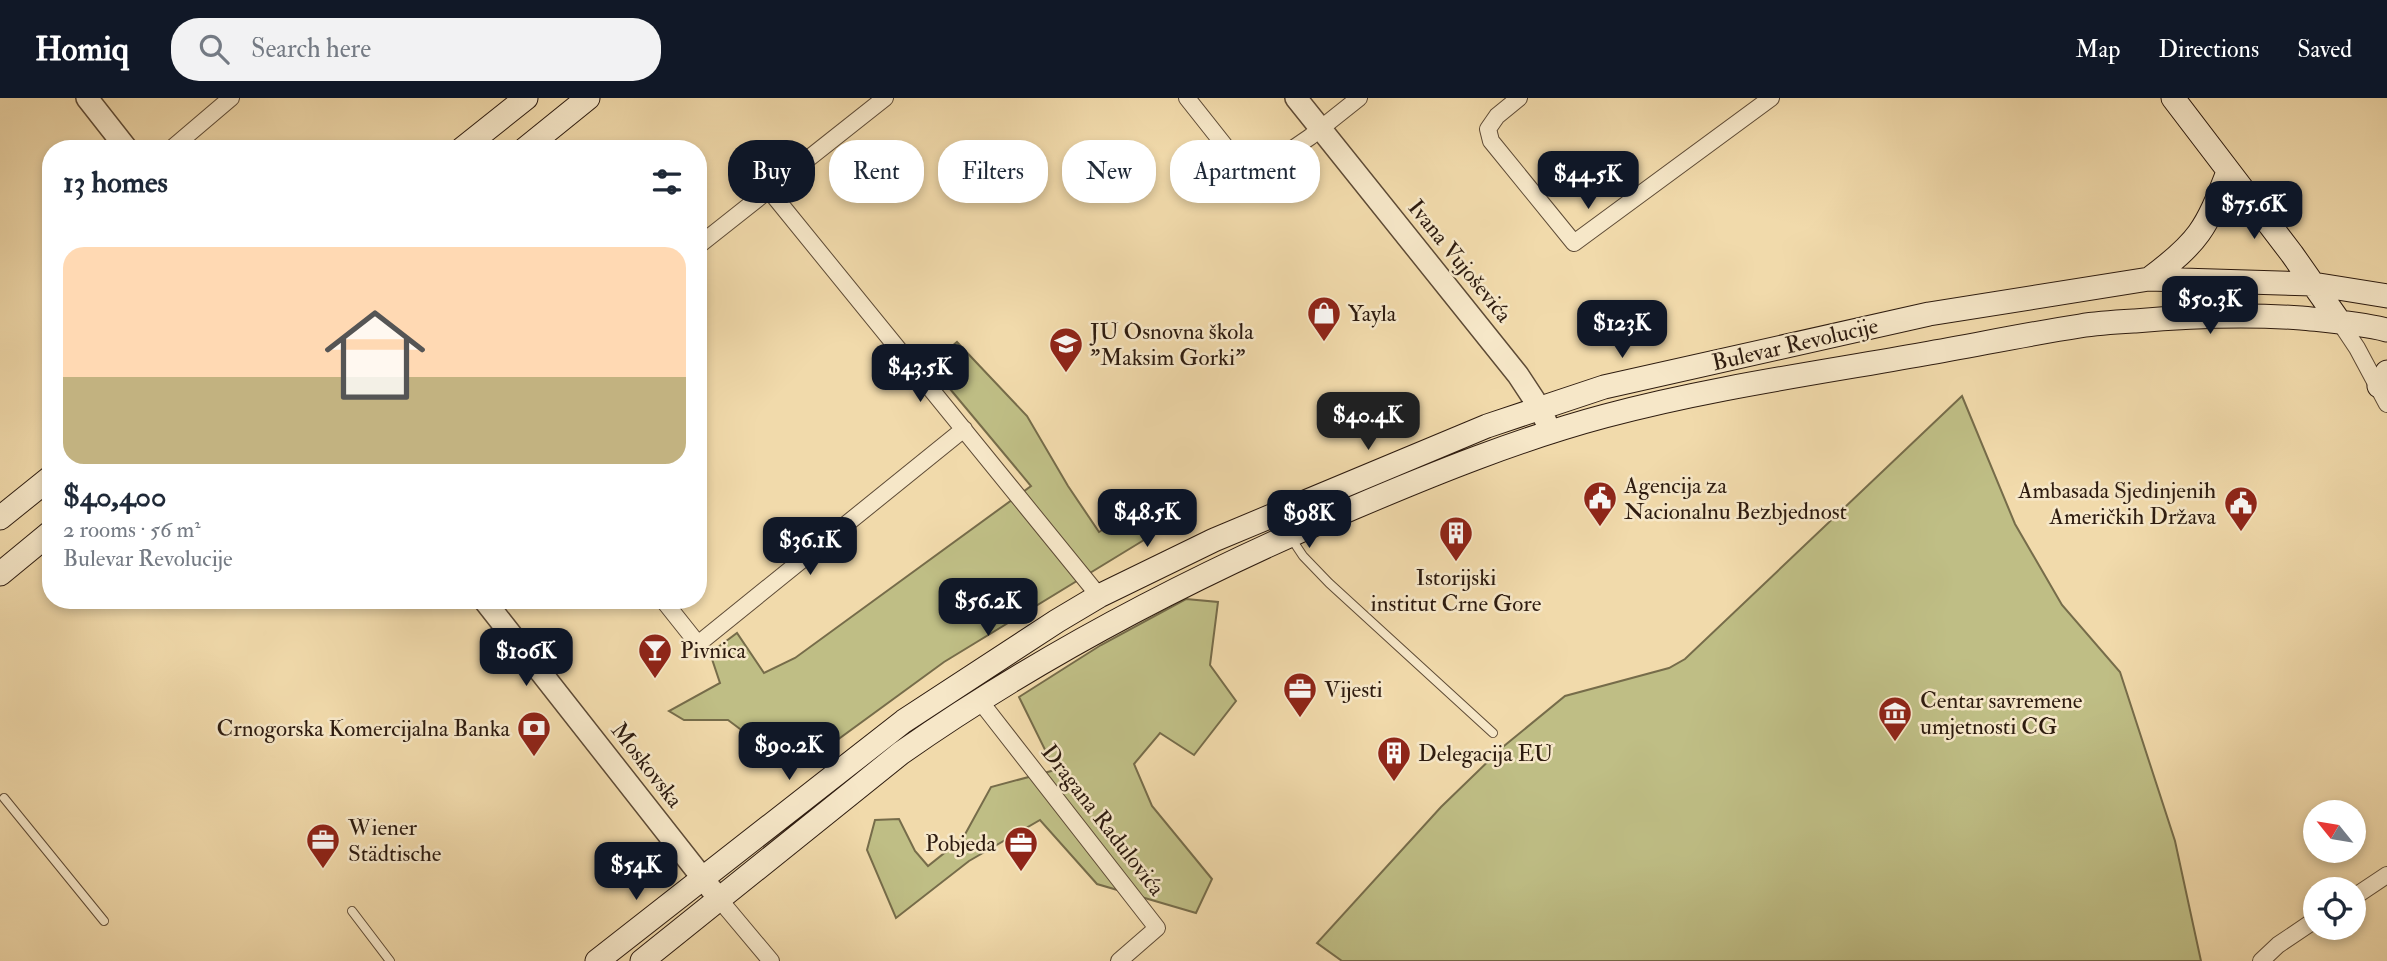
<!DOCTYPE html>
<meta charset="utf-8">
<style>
body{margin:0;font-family:"IM FELL Double Pica",serif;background:#f2f2f3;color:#1f2937;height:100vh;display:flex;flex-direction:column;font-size:26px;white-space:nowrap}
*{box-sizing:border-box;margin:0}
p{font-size:23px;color:#747a83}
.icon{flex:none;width:38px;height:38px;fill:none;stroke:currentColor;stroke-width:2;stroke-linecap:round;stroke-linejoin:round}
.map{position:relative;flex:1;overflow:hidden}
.panel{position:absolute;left:42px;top:42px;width:665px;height:469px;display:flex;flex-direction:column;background:#fff;border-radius:28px;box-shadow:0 4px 10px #0003}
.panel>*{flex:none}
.top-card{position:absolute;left:728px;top:42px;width:665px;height:63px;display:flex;gap:14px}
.needle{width:46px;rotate:300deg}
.fabs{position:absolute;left:2303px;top:702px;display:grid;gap:14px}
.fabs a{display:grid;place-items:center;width:63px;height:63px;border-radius:50%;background:#fff;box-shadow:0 4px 10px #0003;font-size:35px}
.price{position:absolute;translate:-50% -60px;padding:0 16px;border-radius:14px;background:#111827;color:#fff;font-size:23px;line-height:46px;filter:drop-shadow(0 2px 4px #0008)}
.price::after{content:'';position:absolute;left:50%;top:42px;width:21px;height:16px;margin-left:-10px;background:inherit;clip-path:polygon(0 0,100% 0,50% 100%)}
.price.selected{background:#222;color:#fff}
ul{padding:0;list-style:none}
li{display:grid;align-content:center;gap:14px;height:371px;padding:0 21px}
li+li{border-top:2px solid #e0e1e3}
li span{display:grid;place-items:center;height:217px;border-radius:21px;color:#555}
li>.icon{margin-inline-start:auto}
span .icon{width:126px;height:126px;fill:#fffc;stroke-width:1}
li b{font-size:30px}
h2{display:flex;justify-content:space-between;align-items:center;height:84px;padding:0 21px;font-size:30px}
.tag{padding:0 24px;border-radius:28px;background:#fff;box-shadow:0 4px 10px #0003;font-size:24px;line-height:63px}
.tag.selected{background:#111827;color:#fff}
header{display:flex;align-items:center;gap:42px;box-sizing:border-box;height:98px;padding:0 35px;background:#111827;color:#fff}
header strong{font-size:33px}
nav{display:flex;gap:38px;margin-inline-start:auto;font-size:24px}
.search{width:490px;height:63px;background:#f2f2f3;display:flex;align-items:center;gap:18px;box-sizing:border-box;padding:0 24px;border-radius:28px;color:#747a83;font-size:26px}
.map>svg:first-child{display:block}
.green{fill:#bfbe85;stroke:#766c4a;stroke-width:2}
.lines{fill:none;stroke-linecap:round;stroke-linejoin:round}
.service-casing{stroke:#5e4b36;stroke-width:10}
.minor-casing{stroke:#5e4b36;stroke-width:18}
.tertiary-casing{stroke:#5e4b36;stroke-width:24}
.secondary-casing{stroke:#2d1b0f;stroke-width:25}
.service{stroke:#f6e7c8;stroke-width:8}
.minor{stroke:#f6e7c8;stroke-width:16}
.tertiary{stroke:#f6e7c8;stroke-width:21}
.secondary{stroke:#f6e7c8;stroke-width:23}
.labels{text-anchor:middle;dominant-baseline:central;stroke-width:5;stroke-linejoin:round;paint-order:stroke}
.street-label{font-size:23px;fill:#2d1b0f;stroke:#f6e7c8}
.poi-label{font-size:23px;fill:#2d1b0f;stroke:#f6e7c8;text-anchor:start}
</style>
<header>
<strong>Homiq</strong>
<div class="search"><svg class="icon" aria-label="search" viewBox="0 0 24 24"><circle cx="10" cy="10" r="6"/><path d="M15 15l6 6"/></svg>Search here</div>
<nav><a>Map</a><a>Directions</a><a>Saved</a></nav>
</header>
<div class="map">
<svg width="2387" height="863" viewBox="0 0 2387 863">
<rect width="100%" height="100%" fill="#f1daab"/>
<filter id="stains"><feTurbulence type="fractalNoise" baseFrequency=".00286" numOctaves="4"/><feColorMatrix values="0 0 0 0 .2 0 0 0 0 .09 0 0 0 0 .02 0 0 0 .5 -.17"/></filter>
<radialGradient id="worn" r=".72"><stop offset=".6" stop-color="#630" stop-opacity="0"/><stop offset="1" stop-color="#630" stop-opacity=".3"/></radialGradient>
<path class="green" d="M957 244 1027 318 1068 388 1099 434 1129 416 1144 442 944 564 803 667 756 643 728 622H684L669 613 720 585 710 555 737 535 764 575 795 560 1031 388 930 267Z
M1962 298 2015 426 2062 507 2120 574 2175 743 2201 863H1342L1317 845 1441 709 1504 648 1565 598 1669 570 1685 561Z
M1186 501 1218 504 1210 567 1236 603 1194 657 1160 635 1134 666 1152 708 1212 781 1196 815 1097 786 1040 722 969 763 896 820 867 752 875 722 899 721 915 753 928 768 963 740 991 689 1055 672 1019 599 1101 547Z"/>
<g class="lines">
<g class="service-casing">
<path id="service" d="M1291 440 1303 458 1329 485 1493 635
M4 700 104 823
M352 813 390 863"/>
</g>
<g class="minor-casing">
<path id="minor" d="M1187 0 1244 72 1253 78 1310 39 1359 0
M1519 0 1497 18 1488 31 1491 43 1574 145 1771 0
M171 51 231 0
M769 92 1099 498
M698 148 885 0
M2339 223 2357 250 2387 306
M663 502 698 546 964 331
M980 603 1157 830 1119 863
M2354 799 2387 777
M719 801 771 863
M2261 863 2278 847 2315 822"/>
</g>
<g class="tertiary-casing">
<path id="tertiary" d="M87 0 127 51
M1296 0 1518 277 1539 309 1551 334
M484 502 719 801"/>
</g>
<g class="secondary-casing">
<path id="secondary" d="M2173 0 2292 156 2339 223
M462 51 526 0
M525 51 588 0
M2149 181C2199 144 2206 131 2228 74
M2379 288 2387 274
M0 420 51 379
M0 476 51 434
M597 863 904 623 1057 523 1099 498 1214 442 1487 328 1604 289 1929 216 2149 181 2313 186 2387 198
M642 863 901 655C1042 556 1195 477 1353 410 1435 375 1519 341 1605 318 1709 290 1818 275 1924 256 1976 247 2028 236 2080 228 2098 225 2117 224 2135 223 2191 218 2245 216 2301 220 2330 223 2359 225 2387 232"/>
</g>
<use href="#service" class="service"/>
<use href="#minor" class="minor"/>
<use href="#tertiary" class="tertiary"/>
<use href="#secondary" class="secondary"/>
</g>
<defs>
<g id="shop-pin" transform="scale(1.75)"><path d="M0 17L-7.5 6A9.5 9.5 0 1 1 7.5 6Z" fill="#8f2418" stroke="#f6e7c8"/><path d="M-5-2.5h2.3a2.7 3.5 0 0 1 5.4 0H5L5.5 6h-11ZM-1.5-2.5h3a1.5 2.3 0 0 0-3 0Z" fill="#fff"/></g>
<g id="school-pin" transform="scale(1.75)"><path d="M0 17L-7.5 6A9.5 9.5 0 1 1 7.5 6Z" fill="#8f2418" stroke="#f6e7c8"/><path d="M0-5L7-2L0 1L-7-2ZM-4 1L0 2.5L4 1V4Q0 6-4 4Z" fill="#fff"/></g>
<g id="civic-pin" transform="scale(1.75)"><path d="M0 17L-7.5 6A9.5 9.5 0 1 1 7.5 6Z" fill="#8f2418" stroke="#f6e7c8"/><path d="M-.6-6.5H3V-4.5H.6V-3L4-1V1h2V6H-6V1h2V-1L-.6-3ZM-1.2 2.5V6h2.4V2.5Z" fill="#fff"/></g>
<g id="building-pin" transform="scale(1.75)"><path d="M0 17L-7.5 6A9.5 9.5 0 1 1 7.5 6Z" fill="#8f2418" stroke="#f6e7c8"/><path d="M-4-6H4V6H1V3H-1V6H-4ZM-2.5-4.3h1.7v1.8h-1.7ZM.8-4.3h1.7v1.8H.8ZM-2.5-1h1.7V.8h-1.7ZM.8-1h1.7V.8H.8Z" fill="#fff"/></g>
<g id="bar-pin" transform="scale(1.75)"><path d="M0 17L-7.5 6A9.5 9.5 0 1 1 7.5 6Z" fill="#8f2418" stroke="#f6e7c8"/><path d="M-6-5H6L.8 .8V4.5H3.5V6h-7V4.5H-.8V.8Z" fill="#fff"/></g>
<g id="office-pin" transform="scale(1.75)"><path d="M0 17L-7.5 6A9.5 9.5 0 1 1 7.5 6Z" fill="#8f2418" stroke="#f6e7c8"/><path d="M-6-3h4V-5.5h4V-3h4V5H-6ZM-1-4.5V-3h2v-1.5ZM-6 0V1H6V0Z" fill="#fff"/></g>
<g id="museum-pin" transform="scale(1.75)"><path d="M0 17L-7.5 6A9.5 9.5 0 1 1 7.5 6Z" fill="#8f2418" stroke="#f6e7c8"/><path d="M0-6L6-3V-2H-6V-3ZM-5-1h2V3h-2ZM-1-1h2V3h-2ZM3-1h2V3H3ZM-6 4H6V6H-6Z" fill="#fff"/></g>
<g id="bank-pin" transform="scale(1.75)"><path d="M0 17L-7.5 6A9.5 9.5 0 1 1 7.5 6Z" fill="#8f2418" stroke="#f6e7c8"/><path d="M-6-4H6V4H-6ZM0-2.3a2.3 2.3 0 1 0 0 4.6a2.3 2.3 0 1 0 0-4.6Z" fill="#fff"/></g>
</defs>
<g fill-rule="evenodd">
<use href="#shop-pin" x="1324" y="215"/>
<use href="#school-pin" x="1066" y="246"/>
<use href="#civic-pin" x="1600" y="400"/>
<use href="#civic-pin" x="2241" y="405"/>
<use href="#building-pin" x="1456" y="435"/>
<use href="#bar-pin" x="655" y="552"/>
<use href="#office-pin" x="1300" y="591"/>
<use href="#museum-pin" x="1895" y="615"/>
<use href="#bank-pin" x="534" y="630"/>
<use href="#building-pin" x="1394" y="655"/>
<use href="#office-pin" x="323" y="742"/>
<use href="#office-pin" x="1021" y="745"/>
</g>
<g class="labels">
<g class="street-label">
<text transform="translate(1460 163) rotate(51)">Ivana Vujoševića</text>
<text transform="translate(1795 246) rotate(-13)">Bulevar Revolucije</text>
<text transform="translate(647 667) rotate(52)">Moskovska</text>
<text transform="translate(1103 722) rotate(52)">Dragana Radulovića</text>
</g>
<g class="poi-label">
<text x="1348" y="215">Yayla</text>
<text x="1090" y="233">JU Osnovna škola<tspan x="1090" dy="26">"Maksim Gorki"</tspan></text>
<text x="1624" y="387">Agencija za<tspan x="1624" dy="26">Nacionalnu Bezbjednost</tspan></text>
<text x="2216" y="392" text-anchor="end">Ambasada Sjedinjenih<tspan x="2216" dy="26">Američkih Država</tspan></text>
<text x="1456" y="479" text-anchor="middle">Istorijski<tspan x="1456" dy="26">institut Crne Gore</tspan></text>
<text x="680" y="552">Pivnica</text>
<text x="1324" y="591">Vijesti</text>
<text x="1920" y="602">Centar savremene<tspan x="1920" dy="26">umjetnosti CG</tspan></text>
<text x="510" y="630" text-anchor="end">Crnogorska Komercijalna Banka</text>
<text x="1418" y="655">Delegacija EU</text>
<text x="348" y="729">Wiener<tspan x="348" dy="26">Städtische</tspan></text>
<text x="996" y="745" text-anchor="end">Pobjeda</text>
</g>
</g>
<rect width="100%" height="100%" filter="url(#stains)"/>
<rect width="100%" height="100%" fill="url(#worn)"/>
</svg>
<div class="fabs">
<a><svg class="needle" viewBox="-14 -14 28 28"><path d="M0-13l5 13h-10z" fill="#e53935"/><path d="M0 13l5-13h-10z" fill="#747a83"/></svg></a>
<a><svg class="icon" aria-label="locate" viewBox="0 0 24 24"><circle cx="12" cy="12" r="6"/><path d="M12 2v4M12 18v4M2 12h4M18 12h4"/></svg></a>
</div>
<b class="price" style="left:1588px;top:113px">$44.5K</b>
<b class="price" style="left:2254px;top:143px">$75.6K</b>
<b class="price" style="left:2210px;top:238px">$50.3K</b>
<b class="price" style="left:1622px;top:262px">$123K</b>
<b class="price" style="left:920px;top:306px">$43.5K</b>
<b class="price selected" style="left:1368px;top:354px">$40.4K</b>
<b class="price" style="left:1147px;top:451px">$48.5K</b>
<b class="price" style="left:1309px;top:452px">$98K</b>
<b class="price" style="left:810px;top:479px">$36.1K</b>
<b class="price" style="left:988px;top:540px">$56.2K</b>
<b class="price" style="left:526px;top:590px">$106K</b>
<b class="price" style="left:789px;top:684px">$90.2K</b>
<b class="price" style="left:636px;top:804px">$54K</b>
<div class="top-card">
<a class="tag selected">Buy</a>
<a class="tag">Rent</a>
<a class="tag">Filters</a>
<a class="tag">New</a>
<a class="tag">Apartment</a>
</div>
<section class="panel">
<h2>13 homes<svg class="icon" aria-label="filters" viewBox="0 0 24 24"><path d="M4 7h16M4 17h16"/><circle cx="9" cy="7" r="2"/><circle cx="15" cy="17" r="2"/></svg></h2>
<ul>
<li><span style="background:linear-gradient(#ffd9b3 60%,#c2b280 0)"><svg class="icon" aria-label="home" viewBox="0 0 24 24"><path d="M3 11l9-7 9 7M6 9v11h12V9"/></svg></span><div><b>$40,400</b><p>2 rooms · 56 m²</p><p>Bulevar Revolucije</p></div></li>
</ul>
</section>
</div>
